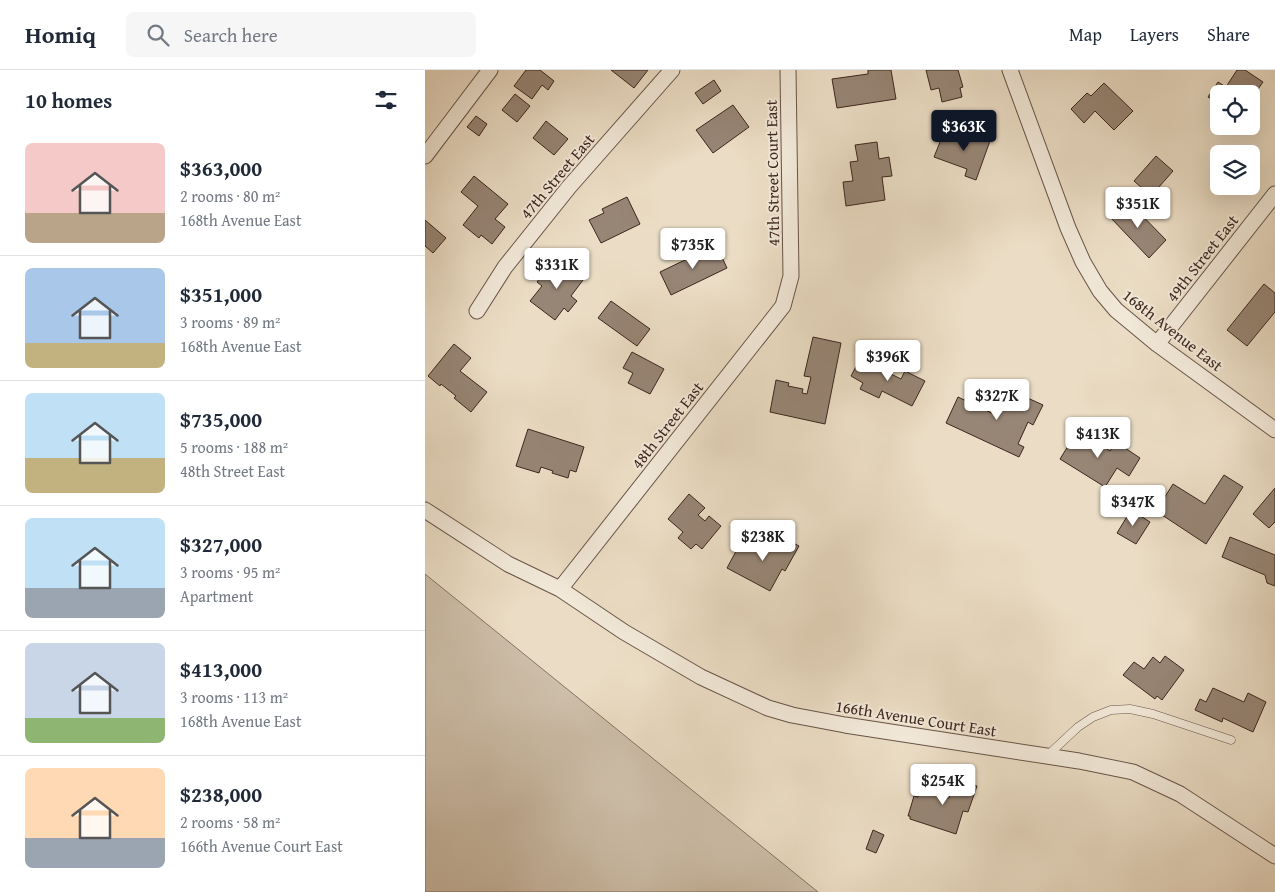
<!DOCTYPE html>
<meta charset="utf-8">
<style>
body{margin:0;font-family:"Gentium Book Plus",serif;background:#f6f6f7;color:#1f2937;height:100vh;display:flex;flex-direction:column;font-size:19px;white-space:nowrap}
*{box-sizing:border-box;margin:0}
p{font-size:16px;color:#747a83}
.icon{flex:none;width:28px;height:28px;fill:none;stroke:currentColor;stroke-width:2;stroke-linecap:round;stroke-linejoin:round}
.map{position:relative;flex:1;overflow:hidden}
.side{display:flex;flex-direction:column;background:#fff;width:425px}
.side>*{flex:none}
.tools{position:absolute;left:785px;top:15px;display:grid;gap:10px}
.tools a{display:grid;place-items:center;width:50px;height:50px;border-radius:8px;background:#fff;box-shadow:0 5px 20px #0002;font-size:25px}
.price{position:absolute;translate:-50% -42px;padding:0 11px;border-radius:5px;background:#fff;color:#222;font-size:16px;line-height:32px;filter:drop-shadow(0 1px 2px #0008)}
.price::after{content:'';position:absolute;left:50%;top:30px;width:15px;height:11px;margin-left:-8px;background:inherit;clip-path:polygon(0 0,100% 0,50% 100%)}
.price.current{background:#111827;color:#fff}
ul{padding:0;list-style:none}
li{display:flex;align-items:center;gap:15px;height:125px;padding:0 25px}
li+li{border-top:1px solid #e0e1e3}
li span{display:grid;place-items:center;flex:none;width:140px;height:100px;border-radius:8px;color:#555}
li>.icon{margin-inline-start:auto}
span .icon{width:60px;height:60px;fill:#fffc;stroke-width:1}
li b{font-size:21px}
h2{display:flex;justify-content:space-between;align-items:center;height:60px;padding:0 25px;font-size:21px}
header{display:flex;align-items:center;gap:30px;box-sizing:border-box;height:70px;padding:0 25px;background:#fff;border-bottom:1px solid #e0e1e3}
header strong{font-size:24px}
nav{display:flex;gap:28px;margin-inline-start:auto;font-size:18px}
.search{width:350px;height:45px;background:#f6f6f7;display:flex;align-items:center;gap:12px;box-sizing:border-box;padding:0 18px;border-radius:8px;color:#747a83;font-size:19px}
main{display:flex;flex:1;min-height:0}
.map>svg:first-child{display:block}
.green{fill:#cdbea9;stroke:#857264}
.building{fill:#978575;stroke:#3d261e}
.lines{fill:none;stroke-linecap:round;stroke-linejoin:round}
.lane-casing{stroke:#685448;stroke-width:9}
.street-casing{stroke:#685448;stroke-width:17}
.lane{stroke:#f2e9d9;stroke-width:8}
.street{stroke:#f2e9d9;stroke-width:15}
.labels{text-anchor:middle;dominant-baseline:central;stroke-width:4;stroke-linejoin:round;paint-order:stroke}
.street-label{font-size:16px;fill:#3d261e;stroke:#f2e9d9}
</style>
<header>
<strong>Homiq</strong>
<div class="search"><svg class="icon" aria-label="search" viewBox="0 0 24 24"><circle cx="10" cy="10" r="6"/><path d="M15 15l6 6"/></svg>Search here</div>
<nav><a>Map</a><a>Layers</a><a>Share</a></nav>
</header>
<main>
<section class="side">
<h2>10 homes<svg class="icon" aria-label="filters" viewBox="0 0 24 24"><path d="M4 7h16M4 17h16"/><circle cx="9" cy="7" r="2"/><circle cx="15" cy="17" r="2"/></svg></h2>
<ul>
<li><span style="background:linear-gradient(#f6c9c9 70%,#b9a48a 0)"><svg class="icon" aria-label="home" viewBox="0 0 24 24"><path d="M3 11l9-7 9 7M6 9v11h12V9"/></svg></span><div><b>$363,000</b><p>2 rooms · 80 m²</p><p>168th Avenue East</p></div></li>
<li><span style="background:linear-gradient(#a9c7e8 75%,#c2b280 0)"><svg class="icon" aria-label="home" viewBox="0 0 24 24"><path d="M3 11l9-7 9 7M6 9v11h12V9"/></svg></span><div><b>$351,000</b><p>3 rooms · 89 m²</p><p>168th Avenue East</p></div></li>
<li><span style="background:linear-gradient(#bfe0f5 65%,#c2b280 0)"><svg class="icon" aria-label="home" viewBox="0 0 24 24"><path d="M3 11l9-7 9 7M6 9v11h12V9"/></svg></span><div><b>$735,000</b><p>5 rooms · 188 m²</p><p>48th Street East</p></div></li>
<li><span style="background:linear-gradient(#bfe0f5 70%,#9aa5b1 0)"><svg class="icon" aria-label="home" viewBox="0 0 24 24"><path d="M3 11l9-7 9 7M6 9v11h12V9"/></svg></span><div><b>$327,000</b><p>3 rooms · 95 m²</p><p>Apartment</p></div></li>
<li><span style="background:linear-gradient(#c9d6e8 75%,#8fb573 0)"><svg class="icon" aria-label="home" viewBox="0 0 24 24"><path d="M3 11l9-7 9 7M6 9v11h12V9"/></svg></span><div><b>$413,000</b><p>3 rooms · 113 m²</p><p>168th Avenue East</p></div></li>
<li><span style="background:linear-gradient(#ffd9b3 70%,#9aa5b1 0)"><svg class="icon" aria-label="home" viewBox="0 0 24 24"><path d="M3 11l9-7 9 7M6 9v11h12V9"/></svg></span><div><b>$238,000</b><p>2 rooms · 58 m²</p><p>166th Avenue Court East</p></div></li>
</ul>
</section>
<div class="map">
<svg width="850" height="822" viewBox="0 0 850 822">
<rect width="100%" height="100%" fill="#ebddc5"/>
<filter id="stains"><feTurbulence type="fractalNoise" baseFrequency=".004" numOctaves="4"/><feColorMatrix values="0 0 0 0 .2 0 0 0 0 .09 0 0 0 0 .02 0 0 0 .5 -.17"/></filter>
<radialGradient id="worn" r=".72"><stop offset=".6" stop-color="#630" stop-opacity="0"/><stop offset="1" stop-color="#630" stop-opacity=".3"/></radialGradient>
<path class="green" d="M0 504 393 822H0Z"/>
<path class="building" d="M101 0H115L129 11 123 20 117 15 107 29 89 16Z
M186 0H223L209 18Z
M443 0H466L471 29 412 38 407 9 443 4Z
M501 0H533L538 17 535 18 537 27 517 32 514 18 506 20Z
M812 0H820L838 12 826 29V24H794V43L787 39 792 32 783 27 793 12 801 17Z
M289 10 296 21 278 34 270 23Z
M679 13 708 41 689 60 670 41 659 53 646 39 662 23 666 26Z
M90 24 105 36 92 52 77 40Z
M308 35 324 57 288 83 271 60Z
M51 46 62 54 54 66 42 57Z
M121 51 143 69 129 85 108 68Z
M547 61 566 68 551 110 540 106 542 99 509 87 517 67 521 68 523 62 539 68 537 74 542 76Z
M452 72 454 89 464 87 467 106 457 107 460 130 421 136 418 112 428 111 425 92 433 91 430 75Z
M731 86 748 101 726 126 709 111Z
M49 106 83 134 70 149 80 157 67 174 56 165 54 168 38 155 53 136 36 122Z
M202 127 215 154 176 173 164 150 179 143 177 139Z
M702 130 741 170 724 188 685 147Z
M0 150 21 168 8 183 0 176Z
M291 175 302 198 246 225 235 202Z
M129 190 139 198 141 196 158 210 146 226 152 231 143 242 139 238 130 250 105 231 117 216 112 212Z
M839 214 850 223V242L822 276 802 260Z
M186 231 225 259 212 276 173 248Z
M388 267 416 273 400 354 345 342 351 310 364 313 363 316 378 319 377 323 382 324 386 307 379 306Z
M29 274 46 288 35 301 62 322 46 342 29 328 31 326 16 314 15 316 3 306Z
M207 282 239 299 225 324 203 313 208 303 198 298Z
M435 289 455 298 457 293 469 299 466 304 476 309 480 301 500 311 487 336 457 321 454 328 435 319 438 313 426 306Z
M585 320 618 335 608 355 603 352 593 374 599 377 594 387 521 353 533 327 573 346Z
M103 359 159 377 151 402 145 400 143 408 127 403 128 401 116 397 114 403 91 396Z
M653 360 685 381 691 372 715 388 704 406 692 398 680 417 635 389Z
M799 405 818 417 781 474 731 441 748 414 780 434Z
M850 418V452L844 458 828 444Z
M264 424 280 438 273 445 280 451 284 446 296 456 277 479 271 474 266 479 253 468 258 462 243 449Z
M706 440 725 452 711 474 692 463Z
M352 464 374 476 360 501 357 499 345 521 302 498 316 472 333 481 334 477 343 482Z
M805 467 850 485V516L842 513 840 505 797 487Z
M740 586 759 600 737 630 732 626 730 629 698 605 709 592 719 599 728 587 735 593Z
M788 618 819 632 823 623 841 632 828 662 798 648 797 652 770 640 775 629 781 632Z
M530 709 552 716 543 742 538 741 531 764 485 749V746H483L489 726 493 727 495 721 503 723 505 716 517 720 516 722 523 725 522 728H524Z
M448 760 459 765 451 783 441 779Z"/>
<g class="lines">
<g class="lane-casing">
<path id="lane" d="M622 686 653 657 668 647 686 640 705 639 728 644 806 670"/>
</g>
<g class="street-casing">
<path id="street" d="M585 0 643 158 658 192 675 221 691 240 732 274 850 360
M0 86 65 0
M52 241 80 197 144 117 247 0
M732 274 850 124
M0 440 83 494 135 519 199 562 276 607 343 638 367 645 420 655 654 691 708 702 755 724 850 786
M135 519 358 236 366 206 363 0"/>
</g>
<use href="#lane" class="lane"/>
<use href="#street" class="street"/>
</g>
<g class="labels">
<g class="street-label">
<text transform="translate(347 103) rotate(-91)">47th Street Court East</text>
<text transform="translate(132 106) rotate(-50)">47th Street East</text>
<text transform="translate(777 188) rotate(-52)">49th Street East</text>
<text transform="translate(748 260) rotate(38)">168th Avenue East</text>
<text transform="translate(242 355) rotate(-52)">48th Street East</text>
<text transform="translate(491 648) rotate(9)">166th Avenue Court East</text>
</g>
</g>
<rect width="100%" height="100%" filter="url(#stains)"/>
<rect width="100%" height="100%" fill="url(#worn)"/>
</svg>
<div class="tools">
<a><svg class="icon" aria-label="locate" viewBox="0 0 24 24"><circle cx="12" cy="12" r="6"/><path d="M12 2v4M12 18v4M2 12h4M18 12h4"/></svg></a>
<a><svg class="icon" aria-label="layers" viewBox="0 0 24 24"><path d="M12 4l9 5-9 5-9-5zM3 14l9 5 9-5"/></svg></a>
</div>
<b class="price current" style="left:539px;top:82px">$363K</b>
<b class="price" style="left:713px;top:159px">$351K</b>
<b class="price" style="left:268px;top:200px">$735K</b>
<b class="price" style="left:132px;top:220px">$331K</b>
<b class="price" style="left:463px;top:312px">$396K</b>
<b class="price" style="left:572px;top:351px">$327K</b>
<b class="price" style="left:673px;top:389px">$413K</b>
<b class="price" style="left:708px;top:457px">$347K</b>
<b class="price" style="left:338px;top:492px">$238K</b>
<b class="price" style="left:518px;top:736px">$254K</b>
</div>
</main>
